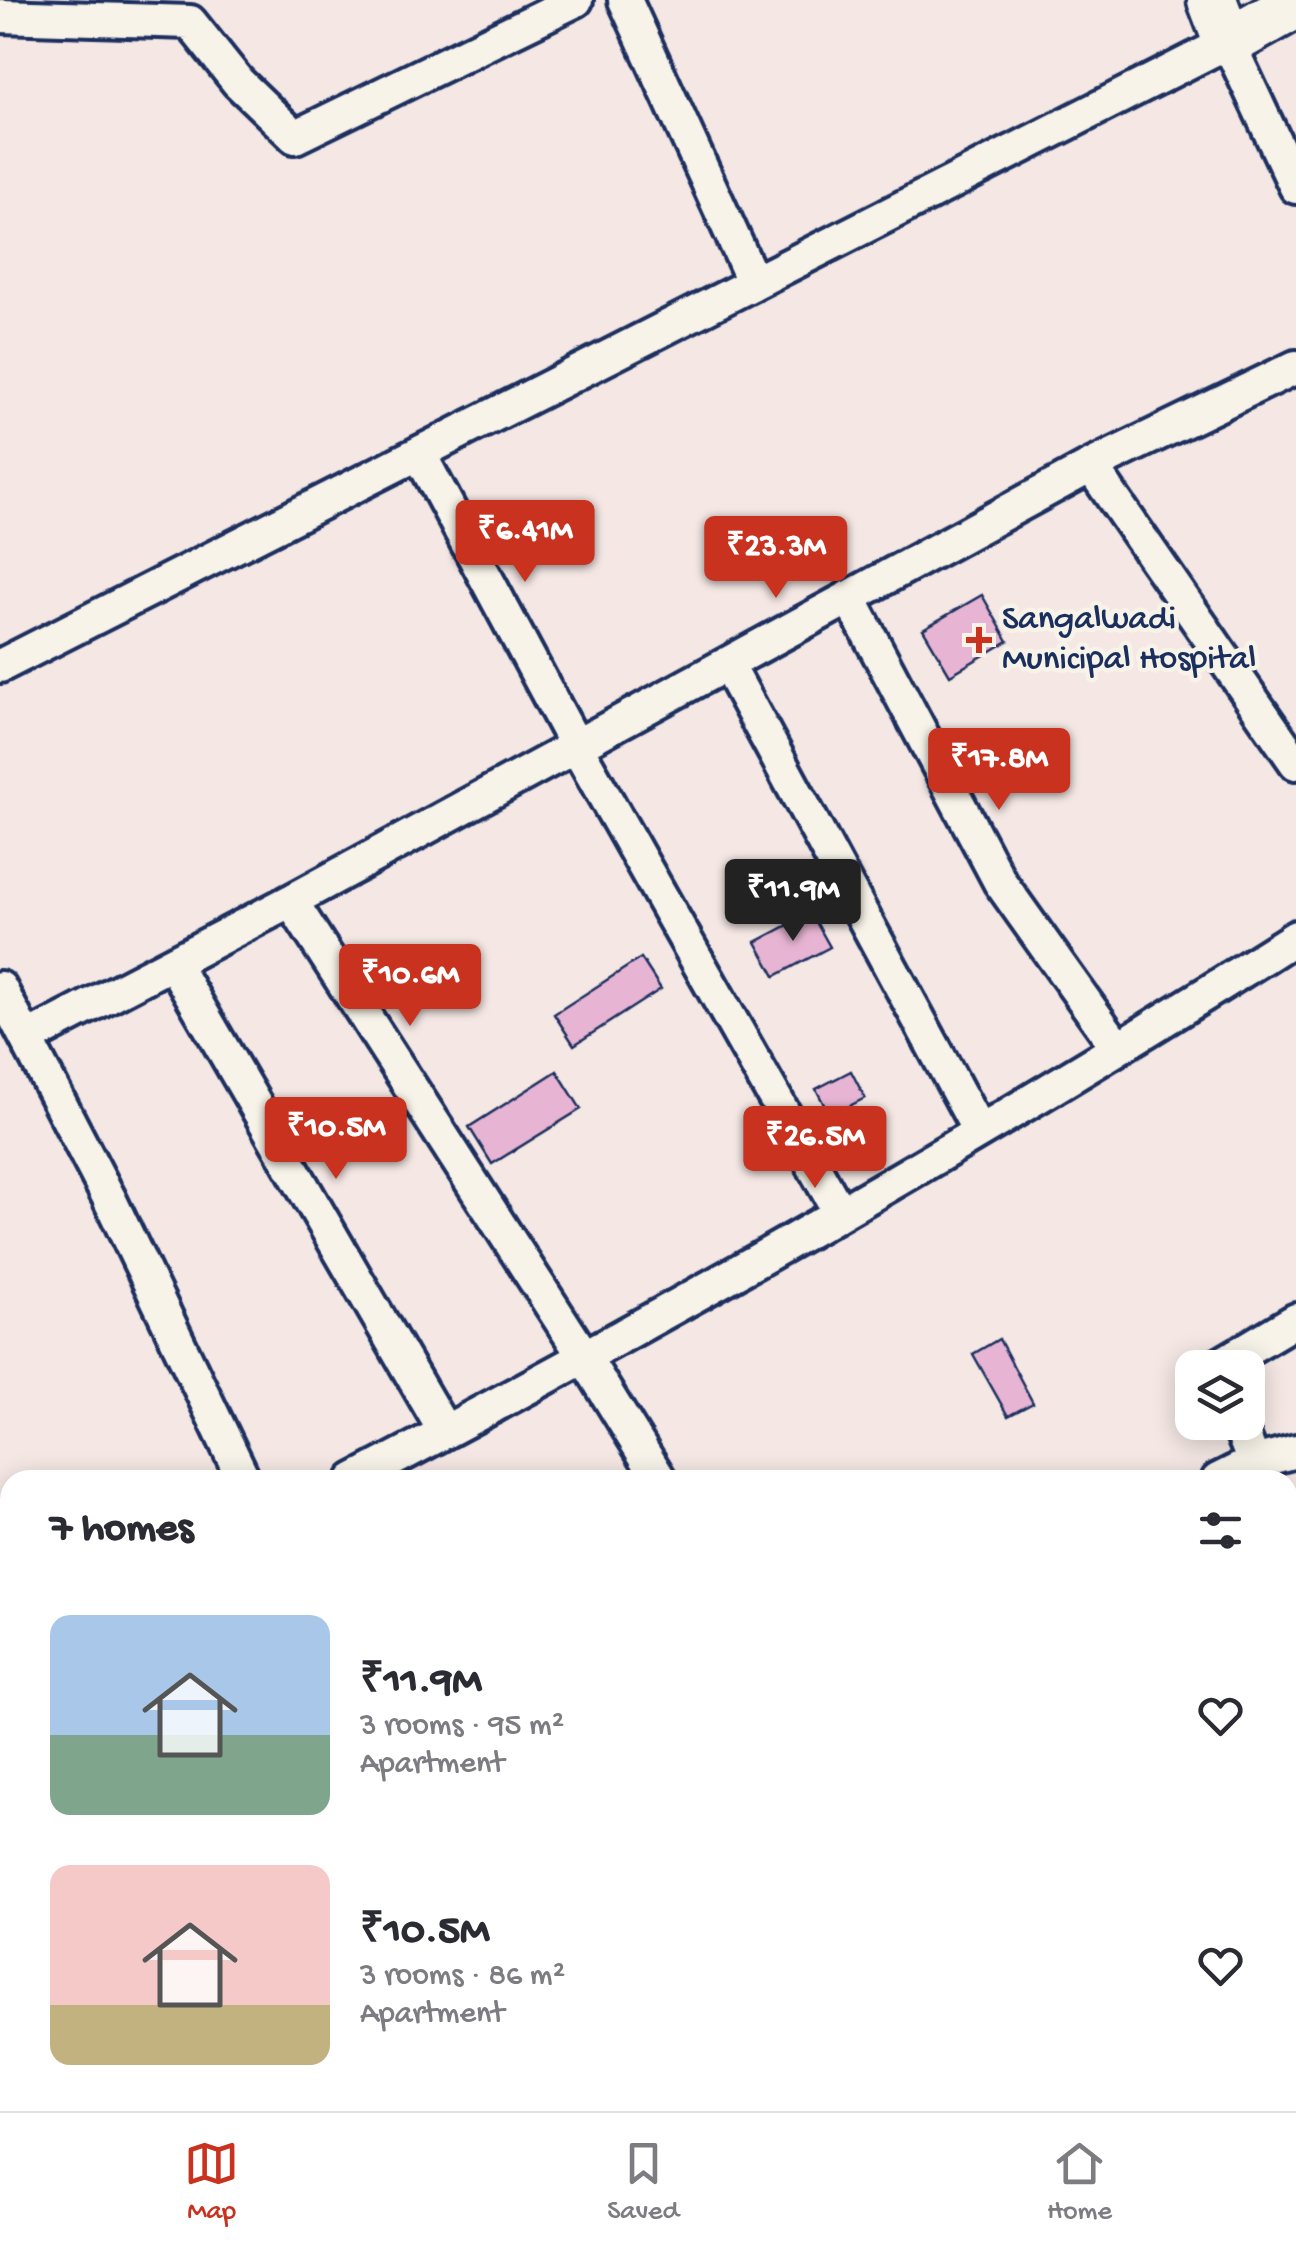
<!DOCTYPE html>
<meta charset="utf-8">
<style>
body{margin:0;font-family:"Gochi Hand",sans-serif;background:#f2f2f3;color:#2b2b33;height:100vh;display:flex;flex-direction:column;font-size:38px;white-space:nowrap}
*{box-sizing:border-box;margin:0}
p{font-size:32px;color:#7c7c81}
.icon{flex:none;width:55px;height:55px;fill:none;stroke:currentColor;stroke-width:2;stroke-linecap:round;stroke-linejoin:round}
.map{position:relative;flex:1;overflow:hidden}
.panel{position:absolute;left:0px;top:1470px;width:1298px;height:642px;display:flex;flex-direction:column;background:#fff;border-radius:30px 30px 0 0;box-shadow:0 5px 25px #0003}
.panel>*{flex:none}
.buttons{position:absolute;left:1175px;top:1350px;display:grid;gap:20px}
.buttons a{display:grid;place-items:center;width:90px;height:90px;border-radius:20px;background:#fff;box-shadow:0 5px 25px #0003;font-size:50px}
.price{position:absolute;translate:-50% -85px;padding:0 22px;border-radius:10px;background:#c8321e;color:#fff;font-size:32px;line-height:65px;filter:drop-shadow(0 2px 5px #0008)}
.price::after{content:'';position:absolute;left:50%;top:60px;width:30px;height:22px;margin-left:-15px;background:inherit;clip-path:polygon(0 0,100% 0,50% 100%)}
.price.current{background:#222;color:#fff}
ul{padding:0;list-style:none}
li{display:flex;align-items:center;gap:30px;height:250px;padding:0 50px}
li span{display:grid;place-items:center;flex:none;width:280px;height:200px;border-radius:20px;color:#555}
li>.icon{margin-inline-start:auto}
span .icon{width:120px;height:120px;fill:#fffc;stroke-width:1}
li b{font-size:42px}
h2{display:flex;justify-content:space-between;align-items:center;height:120px;padding:0 50px;font-size:42px}
.tabs{display:flex;justify-content:space-around;align-items:center;height:140px;border-top:2px solid #e1e1e2;background:#fff;font-size:28px;color:#7c7c81}
.tabs a{display:grid;justify-items:center;gap:5px}
.tabs .current{color:#c8321e}
.map>svg:first-child{display:block}
.building{fill:#e7b5d3;stroke:#1b2f5e;stroke-width:2.5}
.lines{fill:none;stroke-linecap:round;stroke-linejoin:round}
.street-casing{stroke:#1b2f5e;stroke-width:40}
.secondary-casing{stroke:#1b2f5e;stroke-width:55}
.street{stroke:#f7f3e8;stroke-width:32}
.secondary{stroke:#f7f3e8;stroke-width:48}
.poi-dot{fill:#c8321e;stroke:#f7f3e8;stroke-width:4}
.labels{text-anchor:middle;dominant-baseline:central;stroke-width:9;stroke-linejoin:round;paint-order:stroke}
.poi-label{font-size:35px;fill:#1b2f5e;stroke:#f7f3e8;text-anchor:start}
</style>
<div class="map">
<svg width="1296" height="2111" viewBox="0 0 1296 2111">
<rect width="100%" height="100%" fill="#f4e7e4"/>
<filter id="ink" filterUnits="userSpaceOnUse"><feTurbulence type="fractalNoise" baseFrequency=".01" numOctaves="2"/><feDisplacementMap in="SourceGraphic" scale="20" xChannelSelector="R" yChannelSelector="G"/><feConvolveMatrix kernelMatrix="1 2 1 2 8 2 1 2 1" color-interpolation-filters="sRGB"/></filter>
<g filter="url(#ink)">
<path class="building" d="M982 595 1008 641 950 675 923 629Z
M811 913 830 947 775 976 756 942Z
M641 958 661 989 574 1045 554 1014Z
M557 1071 581 1109 492 1164 469 1127Z
M851 1071 865 1098 830 1116 816 1089Z
M999 1339 1033 1403 1008 1416 973 1354Z
M1296 1562V1608L1288 1613V1567Z"/>
<g class="lines">
<g class="street-casing">
<path id="street" d="M625 0 754 283
M0 16 190 22 238 82 295 137 576 0
M419 453 576 746 840 1213
M1091 466 1296 763
M849 597 1000 882 1118 1048
M727 664 979 1131
M0 666 1228 42 1296 187
M291 901 1091 466 1296 367
M173 963 445 1432
M0 988 109 1198 244 1480
M28 1038 291 901 585 1358 660 1480
M1215 1368 1296 1320
M1238 1422 1254 1462
M354 1480C675 1312 990 1132 1296 937
M1218 1480 1254 1462 1296 1451
M0 1647 10 1642
M0 1872 10 1867
M0 2005 10 2001
M1288 2087 1296 2083
M559 2102 565 2111
M1203 2102 1206 2111
M118 2111 138 2102
M745 2111 747 2102
M1229 2111 1249 2102"/>
</g>
<g class="secondary-casing">
<path id="secondary" d="M1212 0 1228 42 1296 4"/>
</g>
<use href="#street" class="street"/>
<use href="#secondary" class="secondary"/>
</g>
</g>
<path class="poi-dot" d="M974 625h10v10h10v10h-10v10h-10v-10h-10v-10h10z"/>
<g class="labels">
<g class="poi-label">
<text x="1002" y="620">Sangalwadi<tspan x="1002" dy="40">Municipal Hospital</tspan></text>
</g>
</g>
</svg>
<div class="buttons">
<a><svg class="icon" aria-label="layers" viewBox="0 0 24 24"><path d="M12 4l9 5-9 5-9-5zM3 14l9 5 9-5"/></svg></a>
</div>
<b class="price" style="left:525px;top:585px">₹6.41M</b>
<b class="price" style="left:776px;top:601px">₹23.3M</b>
<b class="price" style="left:999px;top:813px">₹17.8M</b>
<b class="price current" style="left:793px;top:944px">₹11.9M</b>
<b class="price" style="left:410px;top:1029px">₹10.6M</b>
<b class="price" style="left:336px;top:1182px">₹10.5M</b>
<b class="price" style="left:815px;top:1191px">₹26.5M</b>
<section class="panel">
<h2>7 homes<svg class="icon" aria-label="filters" viewBox="0 0 24 24"><path d="M4 7h16M4 17h16"/><circle cx="9" cy="7" r="2"/><circle cx="15" cy="17" r="2"/></svg></h2>
<ul>
<li><span style="background:linear-gradient(#a9c7e8 60%,#7fa58c 0)"><svg class="icon" aria-label="home" viewBox="0 0 24 24"><path d="M3 11l9-7 9 7M6 9v11h12V9"/></svg></span><div><b>₹11.9M</b><p>3 rooms · 95 m²</p><p>Apartment</p></div><svg class="icon" aria-label="heart" viewBox="0 0 24 24"><path d="M12 20l-8-8c-3-5 5-10 8-4 3-6 11-1 8 4z"/></svg></li>
<li><span style="background:linear-gradient(#f6c9c9 70%,#c2b280 0)"><svg class="icon" aria-label="home" viewBox="0 0 24 24"><path d="M3 11l9-7 9 7M6 9v11h12V9"/></svg></span><div><b>₹10.5M</b><p>3 rooms · 86 m²</p><p>Apartment</p></div><svg class="icon" aria-label="heart" viewBox="0 0 24 24"><path d="M12 20l-8-8c-3-5 5-10 8-4 3-6 11-1 8 4z"/></svg></li>
</ul>
</section>
</div>
<nav class="tabs">
<a class="current"><svg class="icon" aria-label="map" viewBox="0 0 24 24"><path d="M3 6l6-2 6 2 6-2v14l-6 2-6-2-6 2zM9 4v14M15 6v14"/></svg>Map</a>
<a><svg class="icon" aria-label="saved" viewBox="0 0 24 24"><path d="M7 4h10v16l-5-4-5 4z"/></svg>Saved</a>
<a><svg class="icon" aria-label="home" viewBox="0 0 24 24"><path d="M3 11l9-7 9 7M6 9v11h12V9"/></svg>Home</a>
</nav>
